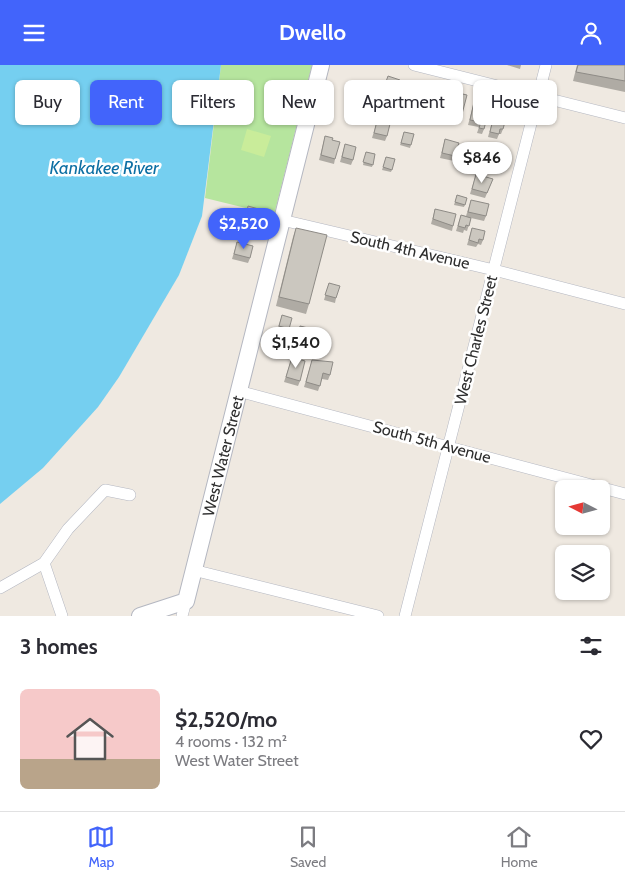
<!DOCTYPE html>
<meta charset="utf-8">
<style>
body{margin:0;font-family:Cabin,sans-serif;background:#f2f2f3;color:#2b2b33;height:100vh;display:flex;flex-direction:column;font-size:19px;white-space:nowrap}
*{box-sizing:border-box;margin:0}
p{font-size:16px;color:#7c7c81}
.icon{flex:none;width:28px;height:28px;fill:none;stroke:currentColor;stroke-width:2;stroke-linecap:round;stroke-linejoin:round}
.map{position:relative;height:551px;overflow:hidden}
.side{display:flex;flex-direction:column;background:#fff;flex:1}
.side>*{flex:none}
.guide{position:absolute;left:15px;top:15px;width:595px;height:45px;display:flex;gap:10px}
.needle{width:32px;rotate:276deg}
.buttons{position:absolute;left:555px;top:415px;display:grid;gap:10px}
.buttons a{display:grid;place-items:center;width:55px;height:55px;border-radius:8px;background:#fff;box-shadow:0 1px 4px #0004;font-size:25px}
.price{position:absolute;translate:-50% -42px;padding:0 11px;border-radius:18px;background:#fff;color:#222;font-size:16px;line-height:32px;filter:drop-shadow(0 1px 2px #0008)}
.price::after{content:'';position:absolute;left:50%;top:30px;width:15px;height:11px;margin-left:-8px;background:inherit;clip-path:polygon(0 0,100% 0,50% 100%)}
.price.selected{background:#4264fb;color:#fff}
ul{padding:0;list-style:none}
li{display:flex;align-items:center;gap:15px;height:125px;padding:0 20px}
li span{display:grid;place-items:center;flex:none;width:140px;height:100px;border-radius:8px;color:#555}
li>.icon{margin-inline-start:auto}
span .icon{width:60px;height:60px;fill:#fffc;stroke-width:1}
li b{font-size:21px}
h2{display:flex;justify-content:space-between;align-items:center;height:60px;padding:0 20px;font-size:21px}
.tag{padding:0 18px;border-radius:8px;background:#fff;box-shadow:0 1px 4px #0004;font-size:18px;line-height:45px}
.tag.selected{background:#4264fb;color:#fff}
header{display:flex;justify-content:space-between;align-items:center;height:65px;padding:0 20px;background:#4264fb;color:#fff;font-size:22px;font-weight:700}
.dock{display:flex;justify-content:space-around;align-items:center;height:70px;border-top:1px solid #e1e1e2;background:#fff;font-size:14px;color:#7c7c81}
.dock a{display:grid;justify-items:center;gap:2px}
.dock .selected{color:#4264fb}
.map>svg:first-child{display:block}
.green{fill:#b6e59e}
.pitch{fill:#c9ec9a}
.water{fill:#75cff0}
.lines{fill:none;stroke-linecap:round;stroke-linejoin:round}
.minor-casing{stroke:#b4b7c1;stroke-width:12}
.secondary-casing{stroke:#b4b7c1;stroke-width:18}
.minor{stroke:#fff;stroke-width:11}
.secondary{stroke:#fff;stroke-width:16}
.wall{fill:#afaba4}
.shaded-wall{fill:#8e8b86}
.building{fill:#cbc7bf;stroke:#8e8b86}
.labels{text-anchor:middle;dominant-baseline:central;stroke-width:5;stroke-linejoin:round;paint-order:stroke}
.street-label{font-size:16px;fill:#2e2e2e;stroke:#fff}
.water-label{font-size:18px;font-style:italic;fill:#0d6fa3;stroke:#fff}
</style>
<header><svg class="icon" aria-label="menu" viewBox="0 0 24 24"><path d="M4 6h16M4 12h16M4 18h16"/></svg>Dwello<svg class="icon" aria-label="person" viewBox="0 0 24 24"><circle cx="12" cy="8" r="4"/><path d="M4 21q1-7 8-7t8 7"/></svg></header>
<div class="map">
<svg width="625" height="551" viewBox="0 0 625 551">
<rect width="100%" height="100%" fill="#efe9e1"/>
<path class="green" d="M221 0H312L274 150 205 133Z"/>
<path class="pitch" d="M247 64 271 71 264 92 241 85Z"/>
<path class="water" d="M0 0H221L202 151 179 210 119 312 98 342 43 403 0 439Z"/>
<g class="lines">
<g class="minor-casing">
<path id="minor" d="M414 0 625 53
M282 155 494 205 625 239
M238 326 625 429
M44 498 62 551
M193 505 378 551
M0 523 44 498 68 464 105 425 130 430
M182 551 186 536
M405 551 546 0"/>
</g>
<g class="secondary-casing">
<g id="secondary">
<path id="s1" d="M140 551 186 536 321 0"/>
</g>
</g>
<use href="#minor" class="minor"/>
<use href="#secondary" class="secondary"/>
</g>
<path class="wall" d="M507 0H521L520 4Z
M577 0H625V27L573 16Z
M411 21 420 38 418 43 406 39Z
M434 23 445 39 443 43 437 42 435 47 427 44Z
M454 27 462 49 460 54 455 53 453 57 446 55Z
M474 37 484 64 482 69 477 68 479 62 468 60Z
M495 46 503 48V64L501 69H499L497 74 488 72Z
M377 56 387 71 385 76 372 73Z
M404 67 414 69 410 83 400 80Z
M325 71 335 94 334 99 319 95Z
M445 74 455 91 454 96 440 93Z
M345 79 353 95 351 100 340 97Z
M484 84 491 101 489 106 479 103Z
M366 87 375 89 372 102 363 100Z
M386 92 395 94 391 107 382 105Z
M476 109 493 114 485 133 470 129Z
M457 130 467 133 464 142 454 140Z
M471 135 486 151 484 156 471 153 467 166 464 165 463 168 456 166 461 150 466 151Z
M248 141 259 156 258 161 244 158Z
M435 144 453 161 452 166 431 159Z
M296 163 309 239 306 249 276 241 293 172Z
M472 163 483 175 481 180 478 179 476 182 467 180Z
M237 177 250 193 248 198 232 194Z
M329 218 336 233 335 238 324 235Z
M282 250 289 264 287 269 277 266Z
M300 261 308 263 304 275 297 273Z
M292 292 300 316 298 321 284 317Z
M312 295 330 310 328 315 322 314 318 326 304 322Z"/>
<path class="shaded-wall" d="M379 36 395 37 393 42 378 41Z"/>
<path class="building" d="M578 0H625V16L576 7Z
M388 11 400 15 395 37 379 36Z
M413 16 423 19 420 38 408 34Z
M434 23 448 27 445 39 438 37 437 42 429 39Z
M454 27 467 30 462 49 456 48 455 52 448 50Z
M474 37 490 41 484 64 479 63 481 57 470 55Z
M504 45 508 46 503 64H500L499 69 490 67 495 46 503 48Z
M377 56 390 59 387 71 374 68Z
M404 67 414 69 411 80 401 78Z
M325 71 333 73 332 75 340 77 335 94 321 90Z
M445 74 459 78 455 91 442 88Z
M345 79 356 82 353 95 342 92Z
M484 84 495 87 491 101 480 98Z
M366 87 375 89 373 100 363 97Z
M386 92 395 94 392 105 383 102Z
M476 109 493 114 487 128 472 124Z
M457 130 467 133 465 140 455 137Z
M471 135 489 139 486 151 468 147Z
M248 141 262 145 259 156 246 153Z
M435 144 456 149 453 161 433 154Z
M461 150 471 153 469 161 466 160 465 163 458 161Z
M296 163 327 170 309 239 279 232Z
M472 163 485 166 483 175 479 174 478 178 469 175Z
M237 177 253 181 250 193 234 189Z
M329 218 340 221 336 233 325 230Z
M282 250 292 253 289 264 279 261Z
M300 261 308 263 305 273 298 271Z
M292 292 305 296 300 316 286 312Z
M312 295 333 297 330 310 323 308 320 321 306 317Z"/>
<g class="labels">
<g class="street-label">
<text transform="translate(410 185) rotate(13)">South 4th Avenue</text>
<text transform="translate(476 275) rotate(-76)">West Charles Street</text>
<text transform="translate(432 377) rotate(15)">South 5th Avenue</text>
<text stroke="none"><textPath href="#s1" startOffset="198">West Water Street</textPath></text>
</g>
<g class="water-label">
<text x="104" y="103">Kankakee River</text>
</g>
</g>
</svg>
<div class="buttons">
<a><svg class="needle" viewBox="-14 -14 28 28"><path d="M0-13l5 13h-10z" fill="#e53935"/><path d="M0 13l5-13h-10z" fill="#7c7c81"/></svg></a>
<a><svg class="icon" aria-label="layers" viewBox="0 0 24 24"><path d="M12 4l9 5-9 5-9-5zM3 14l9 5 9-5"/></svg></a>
</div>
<b class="price" style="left:482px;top:119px">$846</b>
<b class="price selected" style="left:244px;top:185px">$2,520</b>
<b class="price" style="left:296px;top:304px">$1,540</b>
<div class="guide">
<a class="tag">Buy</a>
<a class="tag selected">Rent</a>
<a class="tag">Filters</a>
<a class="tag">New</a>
<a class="tag">Apartment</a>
<a class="tag">House</a>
</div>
</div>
<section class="side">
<h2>3 homes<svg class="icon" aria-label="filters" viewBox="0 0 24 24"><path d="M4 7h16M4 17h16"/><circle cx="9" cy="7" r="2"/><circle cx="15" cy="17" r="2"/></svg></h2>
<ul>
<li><span style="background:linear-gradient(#f6c9c9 70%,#b9a48a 0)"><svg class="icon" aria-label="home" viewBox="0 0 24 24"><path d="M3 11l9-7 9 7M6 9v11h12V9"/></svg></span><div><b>$2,520/mo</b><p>4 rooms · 132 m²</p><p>West Water Street</p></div><svg class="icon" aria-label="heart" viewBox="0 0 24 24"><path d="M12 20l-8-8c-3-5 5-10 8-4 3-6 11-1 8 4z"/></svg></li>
</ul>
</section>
<nav class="dock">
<a class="selected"><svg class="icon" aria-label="map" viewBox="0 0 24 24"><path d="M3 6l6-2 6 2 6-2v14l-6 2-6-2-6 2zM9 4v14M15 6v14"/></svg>Map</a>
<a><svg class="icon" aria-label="saved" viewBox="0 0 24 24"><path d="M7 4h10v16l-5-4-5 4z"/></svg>Saved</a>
<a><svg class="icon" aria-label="home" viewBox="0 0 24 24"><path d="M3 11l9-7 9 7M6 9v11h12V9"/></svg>Home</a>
</nav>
